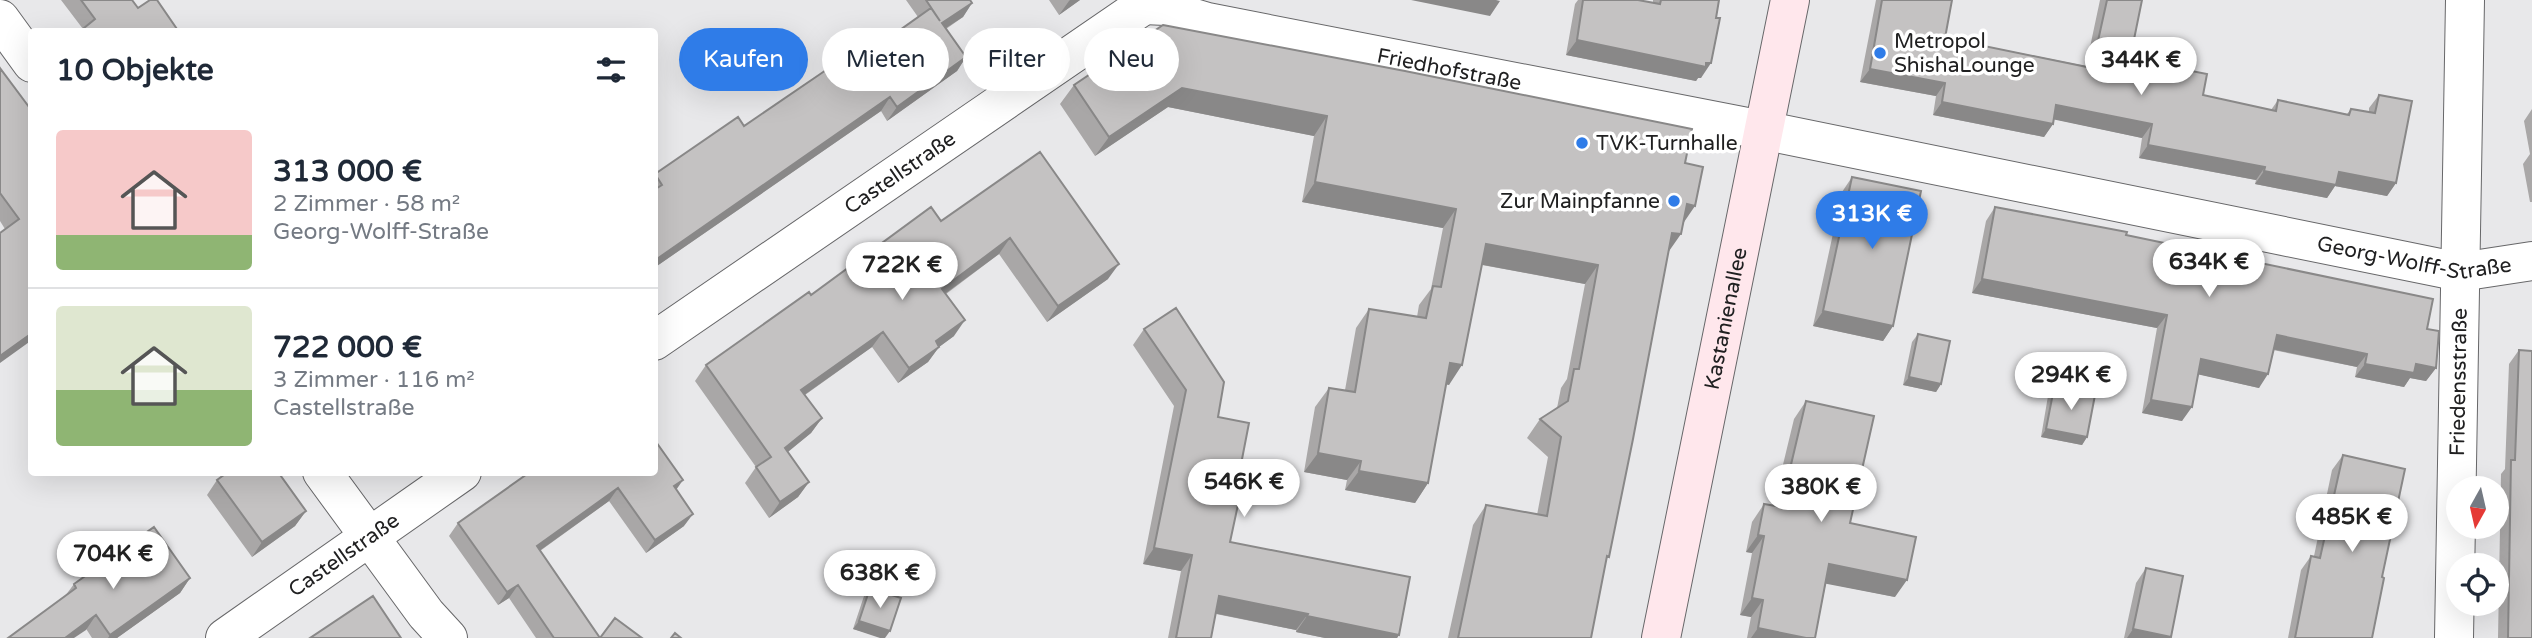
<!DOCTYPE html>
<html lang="de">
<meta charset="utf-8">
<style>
body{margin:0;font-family:"Varela Round",sans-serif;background:#f2f2f3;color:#1f2937;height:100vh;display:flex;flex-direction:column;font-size:26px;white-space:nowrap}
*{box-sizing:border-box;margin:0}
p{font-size:23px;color:#747a83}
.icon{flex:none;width:38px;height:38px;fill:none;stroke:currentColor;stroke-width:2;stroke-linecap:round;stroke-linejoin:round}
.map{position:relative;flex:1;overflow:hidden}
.panel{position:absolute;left:28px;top:28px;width:630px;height:448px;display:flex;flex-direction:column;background:#fff;border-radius:7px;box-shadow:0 7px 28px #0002}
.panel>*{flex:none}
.top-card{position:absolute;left:679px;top:28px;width:665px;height:63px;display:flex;gap:14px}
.needle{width:46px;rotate:188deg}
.tools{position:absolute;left:2446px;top:476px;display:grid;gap:14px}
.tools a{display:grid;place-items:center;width:63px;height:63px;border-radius:50%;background:#fff;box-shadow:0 7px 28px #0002;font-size:35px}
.price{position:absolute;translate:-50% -60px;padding:0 16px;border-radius:24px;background:#fff;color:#222;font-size:23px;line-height:46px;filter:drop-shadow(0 2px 4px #0008)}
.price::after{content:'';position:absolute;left:50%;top:42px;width:21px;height:16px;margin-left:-10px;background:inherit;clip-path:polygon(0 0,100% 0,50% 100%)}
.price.selected{background:#2f7ce8;color:#fff}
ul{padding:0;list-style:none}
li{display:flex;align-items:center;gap:21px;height:175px;padding:0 28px}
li+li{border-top:2px solid #e0e1e3}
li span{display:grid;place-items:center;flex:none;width:196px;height:140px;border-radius:7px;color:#555}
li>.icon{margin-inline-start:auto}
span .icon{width:84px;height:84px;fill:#fffc;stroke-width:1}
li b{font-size:30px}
h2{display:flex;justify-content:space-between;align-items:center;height:84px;padding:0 28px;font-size:30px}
.tag{padding:0 24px;border-radius:32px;background:#fff;box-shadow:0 7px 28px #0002;font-size:24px;line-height:63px}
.tag.selected{background:#2f7ce8;color:#fff}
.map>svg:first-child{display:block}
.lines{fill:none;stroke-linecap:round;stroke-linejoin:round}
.street-casing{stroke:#676769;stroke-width:40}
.secondary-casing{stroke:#676769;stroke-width:40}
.street{stroke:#fff;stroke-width:38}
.secondary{stroke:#ffe7ec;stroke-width:38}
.wall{fill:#a9a7a7}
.shaded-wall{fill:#898888}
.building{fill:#c4c2c2;stroke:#898888;stroke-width:2}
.poi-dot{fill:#2f7ce8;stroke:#fff;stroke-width:2.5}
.labels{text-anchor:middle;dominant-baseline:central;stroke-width:7;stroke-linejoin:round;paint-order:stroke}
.poi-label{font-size:21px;fill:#202021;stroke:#fff;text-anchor:start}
.street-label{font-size:21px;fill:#202021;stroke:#fff}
</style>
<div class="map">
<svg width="2532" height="638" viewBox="0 0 2532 638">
<rect width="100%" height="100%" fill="#e8e8ea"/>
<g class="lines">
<g class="street-casing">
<g id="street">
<path id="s1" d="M1144 0V5L1166 6 1184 15 1207 22 1762 130 2460 272 2532 261"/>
<path d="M0 19 32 63"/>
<path id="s2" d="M654 341 1144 5"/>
<path d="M322 472 426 614 448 638"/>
<path id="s3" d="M225 638 462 472"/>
<path id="s4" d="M2454 638 2465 0"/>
</g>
</g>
<g class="secondary-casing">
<g id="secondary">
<path id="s5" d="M1661 638 1790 0"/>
</g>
</g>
<use href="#street" class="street"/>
<use href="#secondary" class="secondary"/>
</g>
<path class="wall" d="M61 0H132L138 8 179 32H82L83 29Z
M906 0H971V1L972 3 963 17 946 29 966 57 957 71 887 121 881 111 654 268 655 174 744 126 835 76 918 17Z
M1049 0H1080L1059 15Z
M1578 0H1638L1653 3V0H1719L1701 78H1698L1696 81 1566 55 1575 4Z
M1876 0H1952L1945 38 2086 66 2100 0H2142L2130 59 2203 95 2271 110 2278 100 2347 114 2351 109 2369 112V108L2379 95 2396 183 2387 196 2335 186 2327 198 2255 184 2256 180 2139 158 2142 138 2054 119 2053 124 2044 137 1933 115 1936 96 1860 82Z
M0 68 32 111V340L5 229 0 221Z
M1074 85 1685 163 1683 224 1668 252 1591 638H1448L1473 525 1486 505 1537 515 1548 457 1527 438 1540 419 1557 408 1561 388 1567 379 1585 284 1482 265 1449 385 1446 384 1428 483 1415 503 1345 490 1347 480 1304 472 1315 407 1329 388 1345 390 1356 328 1369 309 1417 317 1419 305 1431 289 1443 228 1302 202 1314 136 1168 107 1095 156 1060 104Z
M2532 109V202H2530L2523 164 2530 154 2524 121Z
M1040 152 1108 279 1047 322 999 254 946 294 954 336 939 347 928 362 898 383 872 347 805 395 822 418 811 433 788 452 809 482 798 497 769 518 745 483 756 467 695 381 706 365 811 295 941 221Z
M1852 177 1893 326 1883 341 1813 326 1842 192Z
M1995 207 2126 235 2427 329 2436 368 2426 381 2410 378 2404 387 2355 377 2357 367 2273 350 2259 388 2198 374 2182 421 2142 413 2157 328 1972 293 1986 221Z
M1144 329 1218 417 1237 485 1230 542 1399 635 1397 638H1325L1296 632V630L1216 614 1211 638H1168L1181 571 1143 564 1174 406 1133 345Z
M1918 334 1941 384 1936 392 1903 385 1912 342Z
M2519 350 2532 638H2498L2501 474 2505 469 2509 364Z
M2054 388 2087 437 2082 445 2041 437 2048 396Z
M1806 401 1850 523 1895 597 1826 583 1815 638H1747L1751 617 1740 615 1752 553 1746 552 1752 522 1764 504 1773 506 1794 419Z
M2343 455 2382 577 2372 638H2288L2301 570 2311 556H2314L2332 470Z
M530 472 676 490 684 526 646 553 609 501 540 551 600 638H536L509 598 498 605 449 536 458 523Z
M217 480 306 511 295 526 252 557 207 495Z
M2146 568 2171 637 2170 638H2124L2136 583Z
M190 578 180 593 117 638H92L65 596 74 584Z
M870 588 885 638 853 629 864 596Z"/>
<path class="shaded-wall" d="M1070 0H1080L1059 15 1069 1Z
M1411 0H1496L1500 1 1490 16Z
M972 3 963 17 932 37 942 23Z
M1577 40 1711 63 1701 78H1698L1696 81 1566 55Z
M966 57 957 71 887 121 897 107Z
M1870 69 1945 83 1936 96 1860 82Z
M1182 88 1327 116 1314 136 1168 107 1095 156 1109 137Z
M890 97 881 111 654 268V261Z
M1942 102 2053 124 2044 137 1933 115Z
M2056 105 2152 124 2142 138 2047 118Z
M2148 145 2265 167 2256 180 2139 158Z
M2264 171 2339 172 2396 183 2387 196 2335 186 2327 198 2255 184Z
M1315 182 1456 209 1443 228 1302 202Z
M1687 204 1695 206 1682 225Z
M1672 233 1681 234 1667 254Z
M1010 238 999 254 931 304 942 289Z
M1486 244 1598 265 1585 284 1473 263Z
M1119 264 1108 279 1047 322 1058 306Z
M1982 279 2167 315 2157 328 1972 293Z
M1823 311 1893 326 1883 341 1813 326Z
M965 320 954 336 939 347 928 362 898 383 909 368 936 341Z
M883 332 872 347 790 405 801 390Z
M32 333V340L0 363V356Z
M2277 335 2367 354 2357 367 2267 348Z
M2201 359 2268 374 2259 388 2192 373Z
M1450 363 1462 365 1449 385 1436 382Z
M2365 364H2416L2436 368 2426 381 2410 378 2404 387 2355 377Z
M1909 377 1941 384 1936 392 1903 385Z
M2151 400 2192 407 2182 421 2142 413Z
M822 418 811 433 774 463 785 448Z
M2046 429 2087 437 2082 445 2041 437Z
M1318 453 1361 461 1347 480 1304 472Z
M1359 471 1428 483 1415 503 1345 490Z
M683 480 674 493V486Z
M809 482 798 497 769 518 780 502Z
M618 488 609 501 528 559 537 546Z
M306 511 295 526 252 557 262 542Z
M693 514 684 526 646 553 655 540Z
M1758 535 1764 536 1752 553 1746 552Z
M1154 548 1192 555 1181 571 1143 564Z
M1829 564 1907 580 1895 597 1817 582Z
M190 578 180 593 117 638H108L110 635Z
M518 585 509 598 498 605 507 592Z
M1219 596 1308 614 1296 630 1208 612Z
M1752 598 1763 600 1751 617 1740 615Z
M96 615 86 630 74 638H65Z
M1307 616 1399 635 1397 638H1325L1296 632Z
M859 621 890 631 885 638H880L853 629Z
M1758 628 1806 638H1751Z
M2133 629 2171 637 2170 638H2127Z"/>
<path class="building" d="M81 0H132L138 8 150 0H157L179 32H86L84 28 95 19Z
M926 0H970L972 3 942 23 966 57 897 107 890 97 654 261V190L662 185 655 174 738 117 744 126 829 68 835 76 931 8 940 21Z
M1583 0H1638L1660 4 1661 0H1719L1716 18H1720L1711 63H1706V67L1577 40Z
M1882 0H1952L1945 38 2092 68 2107 0H2142L2130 59 2207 74 2203 95 2276 111 2278 100 2349 115 2351 109 2375 113 2379 95 2412 101 2396 183 2339 172 2336 185 2264 171 2265 167 2148 145 2152 124 2056 105 2053 124 1942 102 1945 83 1870 69Z
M1163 25 1405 71 1692 129 1685 163 1703 167 1695 206 1687 204 1681 234 1672 233 1633 439 1609 557 1607 556 1591 638H1458L1486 505 1547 516 1561 437 1540 419 1568 401 1574 369H1579L1598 265 1486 244 1462 365 1450 363 1428 483 1359 471 1361 461 1318 453 1329 388 1355 392 1369 309 1426 318 1433 286 1441 287 1456 209 1315 182 1327 116 1182 88 1109 137 1074 85Z
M0 68 32 111V333L0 356V233L19 219 0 193Z
M1040 152 1119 264 1058 306 1010 238 942 289 965 320 936 341 939 347 909 368 883 332 801 390 822 418 785 448 809 482 780 502 756 467 771 457 706 365 809 292 811 295 931 207 941 221Z
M1852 177 1921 191 1893 326 1823 311Z
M1995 207 2127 232 2126 235 2433 299 2427 329 2439 331 2436 368 2416 364 2414 373 2365 364 2367 354 2277 335 2268 374 2201 359 2192 407 2151 400 2167 315 1982 279Z
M1176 308 1224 382 1218 417 1249 423 1237 485 1242 486 1230 542 1410 577 1399 635 1307 616 1308 614 1219 596 1211 638H1176L1192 555 1154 548 1186 390 1144 329Z
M1918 334 1950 341 1941 384 1909 377Z
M2519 350 2532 351V638H2508L2511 460H2515Z
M2054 388 2095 395 2087 437 2046 429Z
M1806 401 1874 416 1850 523 1916 537 1907 580 1829 564 1815 638H1806L1758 628 1763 600 1752 598 1764 536 1758 535 1764 504 1781 507Z
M654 439 683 480 674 486 693 514 655 540 618 488 537 546 600 638H554L518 585 507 592 458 523 530 472H654Z
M2343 455 2405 469 2382 577 2384 578 2372 638H2295L2311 556 2320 558Z
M228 472H278L306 511 262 542 217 480Z
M154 527 190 578 110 635 96 615 65 638H8L76 588 74 584Z
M2146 568 2183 576 2171 637 2133 629Z
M870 588 901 598 890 631 859 621Z
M373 596 401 638H310Z
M615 618 642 638H600Z
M675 633 681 638H671Z"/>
<g class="poi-dot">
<circle cx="1880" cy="53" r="7"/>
<circle cx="1582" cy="143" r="7"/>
<circle cx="1674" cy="201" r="7"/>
</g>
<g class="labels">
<g class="poi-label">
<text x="1894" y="41">Metropol<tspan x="1894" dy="24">ShishaLounge</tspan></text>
<text x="1596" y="143">TVK-Turnhalle</text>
<text x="1660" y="201" text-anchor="end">Zur Mainpfanne</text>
</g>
<g class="street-label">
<text stroke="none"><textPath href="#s1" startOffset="318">Friedhofstraße</textPath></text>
<text stroke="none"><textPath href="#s2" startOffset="298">Castellstraße</textPath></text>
<text stroke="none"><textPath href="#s1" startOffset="1302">Georg-Wolff-Straße</textPath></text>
<text stroke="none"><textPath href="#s5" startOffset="326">Kastanienallee</textPath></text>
<text stroke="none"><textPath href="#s4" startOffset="256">Friedensstraße</textPath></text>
<text stroke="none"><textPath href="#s3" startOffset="145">Castellstraße</textPath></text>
</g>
</g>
</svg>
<div class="tools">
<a><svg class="needle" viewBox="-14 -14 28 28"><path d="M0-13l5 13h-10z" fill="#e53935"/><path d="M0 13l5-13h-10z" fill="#747a83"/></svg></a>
<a><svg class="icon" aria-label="locate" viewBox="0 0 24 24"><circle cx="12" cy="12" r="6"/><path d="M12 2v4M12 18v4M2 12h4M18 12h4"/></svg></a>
</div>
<b class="price" style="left:2141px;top:97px">344K €</b>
<b class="price selected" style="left:1872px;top:251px">313K €</b>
<b class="price" style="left:2209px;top:299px">634K €</b>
<b class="price" style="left:902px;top:302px">722K €</b>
<b class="price" style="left:2071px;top:412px">294K €</b>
<b class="price" style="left:1244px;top:519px">546K €</b>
<b class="price" style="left:1821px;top:524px">380K €</b>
<b class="price" style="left:2352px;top:554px">485K €</b>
<b class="price" style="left:113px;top:591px">704K €</b>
<b class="price" style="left:880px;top:610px">638K €</b>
<div class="top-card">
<a class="tag selected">Kaufen</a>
<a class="tag">Mieten</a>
<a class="tag">Filter</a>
<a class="tag">Neu</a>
</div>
<section class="panel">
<h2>10 Objekte<svg class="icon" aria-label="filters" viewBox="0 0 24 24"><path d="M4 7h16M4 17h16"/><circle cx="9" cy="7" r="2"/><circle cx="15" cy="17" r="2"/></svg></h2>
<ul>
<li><span style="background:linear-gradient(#f6c9c9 75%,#8fb573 0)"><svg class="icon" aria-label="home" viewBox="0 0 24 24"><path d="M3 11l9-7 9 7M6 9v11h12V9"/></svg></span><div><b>313 000 €</b><p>2 Zimmer · 58 m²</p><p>Georg-Wolff-Straße</p></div></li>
<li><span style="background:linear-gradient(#dfe7d0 60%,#8fb573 0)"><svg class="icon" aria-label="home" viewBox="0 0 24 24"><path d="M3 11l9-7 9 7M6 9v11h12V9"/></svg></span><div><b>722 000 €</b><p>3 Zimmer · 116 m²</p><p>Castellstraße</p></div></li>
</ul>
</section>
</div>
